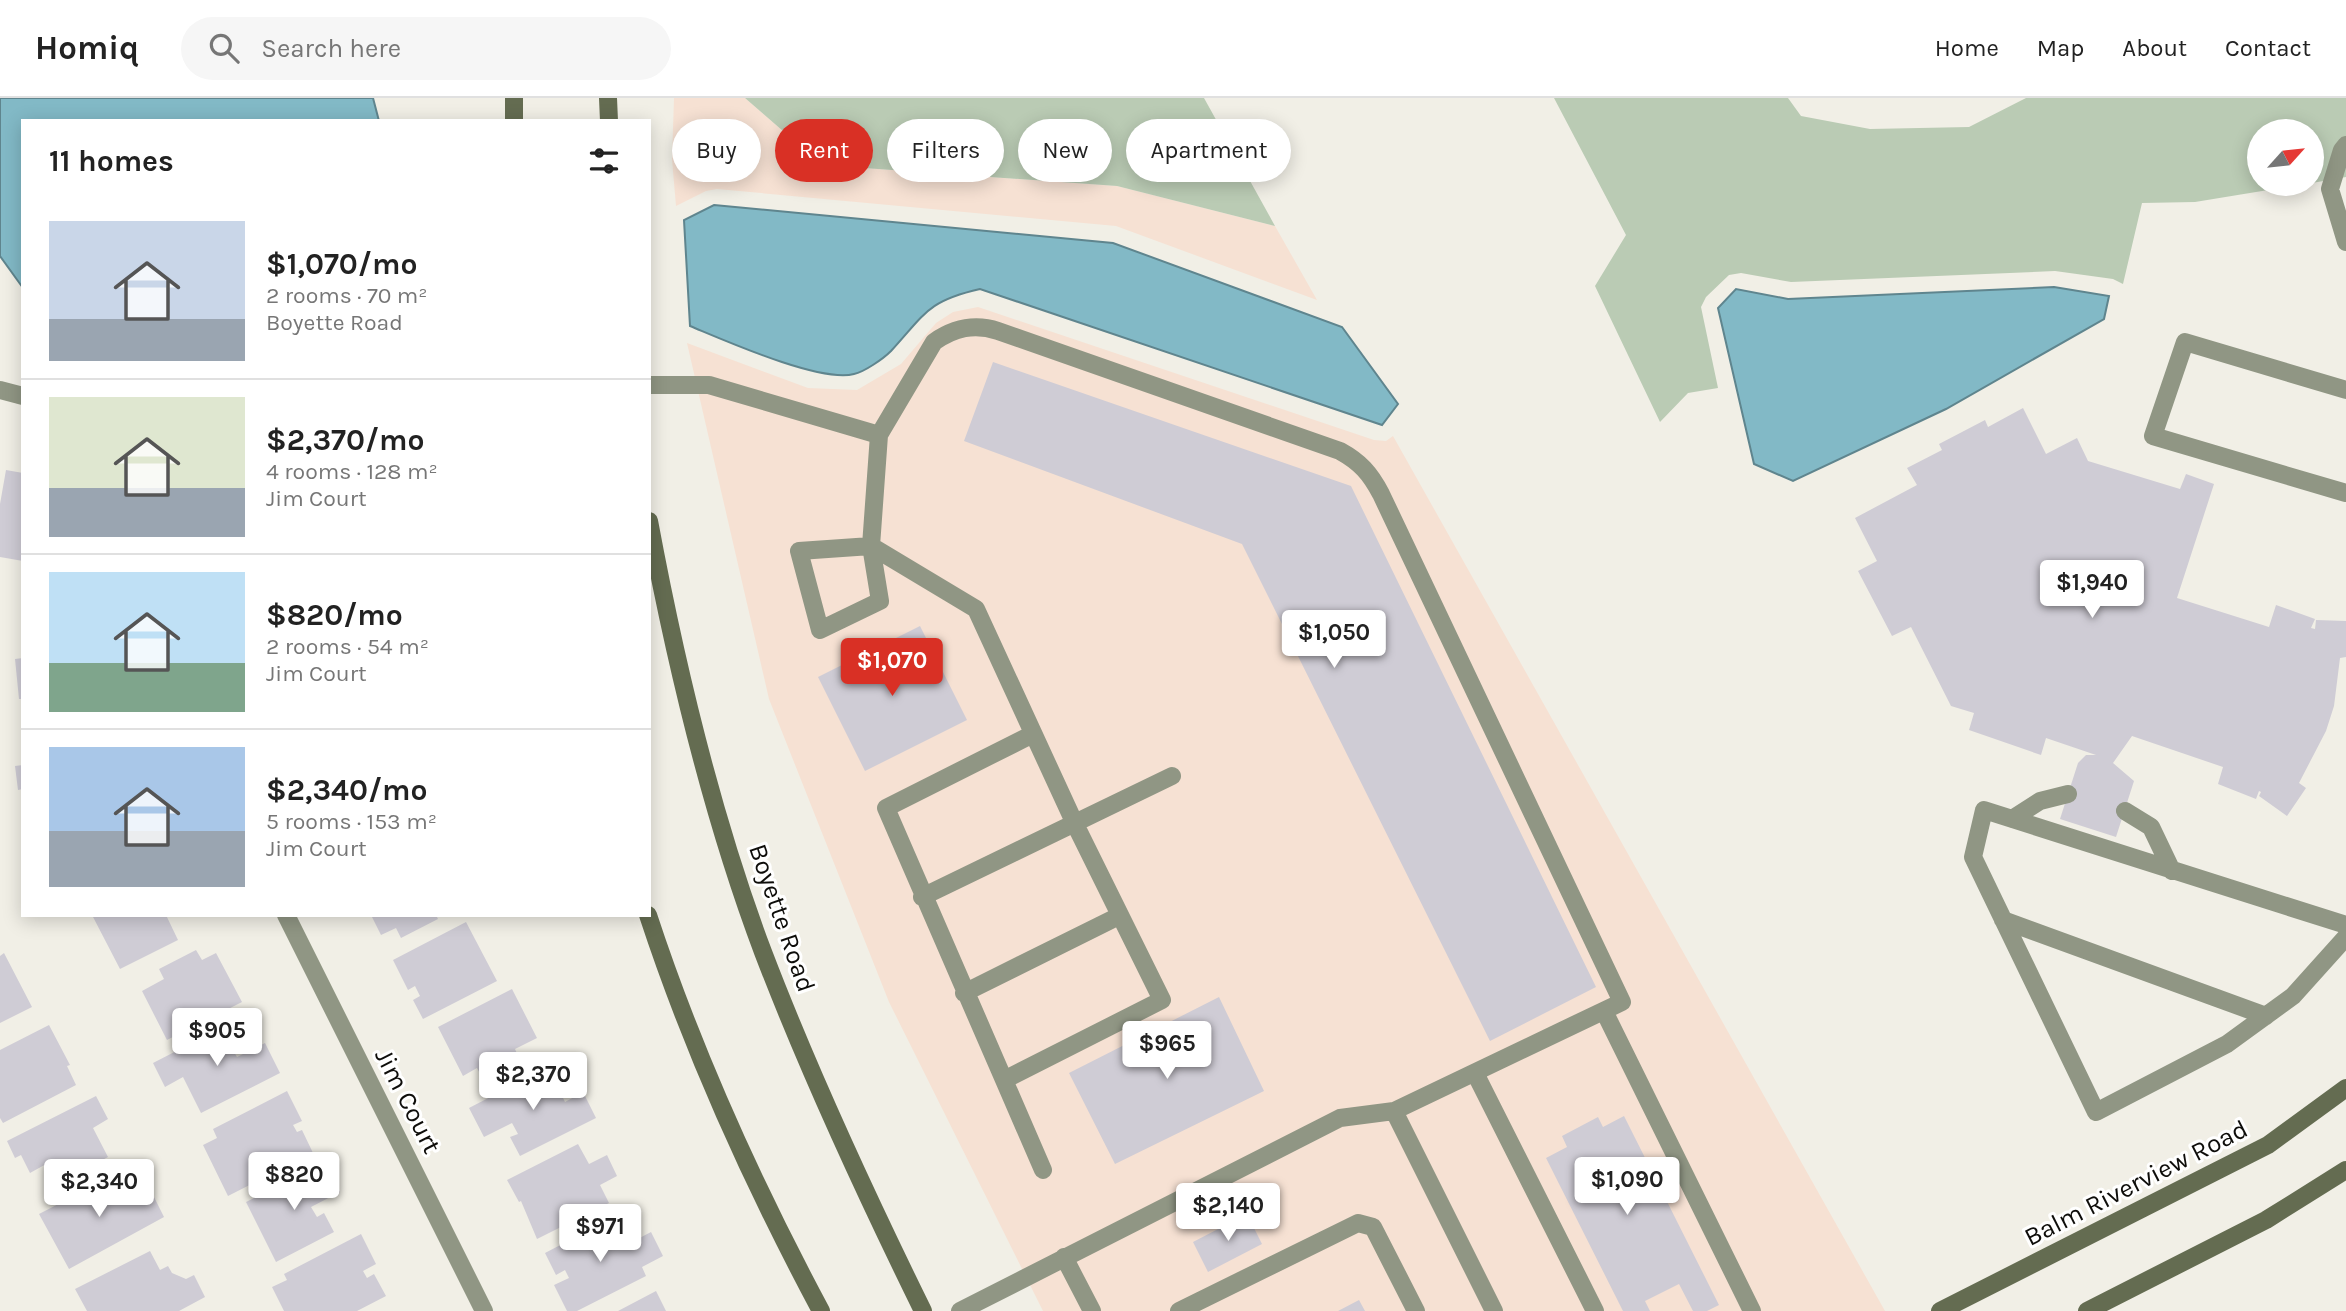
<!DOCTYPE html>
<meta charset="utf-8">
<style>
body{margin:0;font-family:Karla,sans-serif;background:#f6f6f6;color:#222;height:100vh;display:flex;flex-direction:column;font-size:26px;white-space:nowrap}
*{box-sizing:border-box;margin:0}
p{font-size:23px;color:#767676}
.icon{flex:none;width:38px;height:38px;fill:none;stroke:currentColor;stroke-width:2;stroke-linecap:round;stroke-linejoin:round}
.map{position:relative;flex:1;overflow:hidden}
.drawer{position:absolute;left:21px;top:21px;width:630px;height:798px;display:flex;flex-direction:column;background:#fff;border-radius:0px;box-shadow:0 4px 18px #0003}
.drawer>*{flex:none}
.top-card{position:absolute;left:672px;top:21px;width:665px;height:63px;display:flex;gap:14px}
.needle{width:46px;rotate:63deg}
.tools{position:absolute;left:2247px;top:21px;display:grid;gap:14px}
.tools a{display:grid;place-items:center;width:77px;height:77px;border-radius:50%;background:#fff;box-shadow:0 4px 18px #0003;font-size:35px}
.price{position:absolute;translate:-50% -60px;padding:0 16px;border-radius:7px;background:#fff;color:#222;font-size:23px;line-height:46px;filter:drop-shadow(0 2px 4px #0008)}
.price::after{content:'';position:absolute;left:50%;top:42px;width:21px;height:16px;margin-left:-10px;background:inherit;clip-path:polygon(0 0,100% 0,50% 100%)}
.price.current{background:#d93025;color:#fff}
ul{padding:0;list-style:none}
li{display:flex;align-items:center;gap:21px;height:175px;padding:0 28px}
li+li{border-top:2px solid #e0e0e0}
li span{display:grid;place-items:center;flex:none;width:196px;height:140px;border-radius:0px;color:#555}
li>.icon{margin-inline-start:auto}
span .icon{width:84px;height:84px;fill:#fffc;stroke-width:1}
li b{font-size:30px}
h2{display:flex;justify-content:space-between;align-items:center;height:84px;padding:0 28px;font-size:30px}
.pill{padding:0 24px;border-radius:32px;background:#fff;box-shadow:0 4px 18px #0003;font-size:24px;line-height:63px}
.pill.current{background:#d93025;color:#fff}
header{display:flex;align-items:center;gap:42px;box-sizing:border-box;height:98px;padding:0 35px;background:#fff;border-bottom:2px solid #e0e0e0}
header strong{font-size:33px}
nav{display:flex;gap:38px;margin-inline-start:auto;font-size:24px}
.search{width:490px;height:63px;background:#f6f6f6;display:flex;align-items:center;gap:18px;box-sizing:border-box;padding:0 24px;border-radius:38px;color:#767676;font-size:26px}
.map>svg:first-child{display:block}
.commercial{fill:#f6e1d3}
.green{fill:#bacbb4}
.water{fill:#82b9c6;stroke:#5f858e;stroke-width:2}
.building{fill:#cfccd5}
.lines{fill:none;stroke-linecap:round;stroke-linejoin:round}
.lane{stroke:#909684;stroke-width:18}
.street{stroke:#909684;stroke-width:18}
.secondary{stroke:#646c51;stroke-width:18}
.labels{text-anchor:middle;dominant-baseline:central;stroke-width:6;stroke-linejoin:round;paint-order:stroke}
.street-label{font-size:26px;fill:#0e0d0a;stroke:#fff}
</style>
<header>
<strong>Homiq</strong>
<div class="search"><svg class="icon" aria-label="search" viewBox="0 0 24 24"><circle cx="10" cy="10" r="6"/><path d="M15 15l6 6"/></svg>Search here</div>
<nav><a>Home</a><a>Map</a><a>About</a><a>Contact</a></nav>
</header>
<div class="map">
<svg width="2346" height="1213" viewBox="0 0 2346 1213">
<rect width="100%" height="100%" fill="#f1efe6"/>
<path class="commercial" d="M674 0H745L822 67 1117 88 1275 128 1317 202 1116 128 717 91 706 93 676 108 672 61Z
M978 209 1374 342 1386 343 1393 338 1885 1213H1043L889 904 769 601 687 245 808 290 857 292 901 266 936 225 953 214Z"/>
<path class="green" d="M745 0H1204L1275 128 1117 88 822 67Z
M1554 0H1788L1801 18 1870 31 1969 29 2026 0H2346V79L2312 85V33H2259V86H2305L2195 104 2142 105 2123 186 2113 181 2055 173 1791 184 1741 175 1729 177 1706 199 1701 209 1718 290 1688 295 1660 324 1595 188 1626 137Z"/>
<path class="water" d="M0 0H373L379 23H23V190L0 158Z
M714 107 1113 145 1342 229 1398 306 1382 327 980 191C927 203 925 216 891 253 883 261 864 274 854 276 820 285 724 242 690 228L684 122Z
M2054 189 2109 198 2104 221 1946 311 1793 383 1754 366 1718 210 1736 191 1788 201Z"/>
<path class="building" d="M993 264 1351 388 1596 889 1490 943 1242 446 964 343Z
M2023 310 2046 356 2077 340 2088 363 2180 391 2186 376 2214 386 2177 500 2269 529 2276 507 2315 521 2311 530 2315 531 2316 522 2346 523V559L2340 560 2334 608 2326 633 2299 685 2306 690 2287 718 2259 698 2261 694 2259 693 2256 701 2218 686 2223 669 2132 638 2113 665 2134 683 2116 739 2060 721 2078 665 2086 657H2096L2046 640 2041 657 1969 632 1974 615 1951 608 1911 529 1892 538 1858 473 1877 463 1855 420 1917 387 1907 370 1942 352 1939 346 1985 322 1988 329Z
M6 372 23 375V463L0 459V406Z
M920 528 967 622 865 673 818 579Z
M23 560V601H19L15 561Z
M23 667V691L18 692 15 668Z
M92 817H166L178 842 120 871Z
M371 817H436L438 821 401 840 396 830 381 837Z
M466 824 497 883 423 921 413 902 420 898 415 888 408 892 393 862Z
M196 852 202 862 216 855 242 904 167 942 142 893 164 881 159 871Z
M4 855 32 909 0 925V858Z
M512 891 537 940 515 951 520 962 483 981 477 970 463 978 438 929Z
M1219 899 1264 993 1115 1066 1069 975Z
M229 926 238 945 231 949 237 959 265 945 280 975 201 1015 183 979 165 989 153 965Z
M49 927 70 967 67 968 76 987 3 1025 0 1020V952Z
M548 969 565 1004 583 994 596 1020 520 1058 510 1039 518 1036 512 1025 484 1039 469 1010Z
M287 993 302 1023 293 1027 297 1034 302 1032 313 1055 228 1098 203 1047 217 1040 213 1031Z
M96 998 108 1021 93 1030 108 1059 58 1085 48 1065 30 1075 21 1057 15 1060 7 1043Z
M1624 1018 1719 1207 1707 1213H1693L1679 1186 1645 1203 1650 1213H1623L1546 1060 1567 1049 1562 1038 1598 1019 1603 1029Z
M578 1046 589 1066 607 1057 617 1078 600 1087 609 1105 537 1141 521 1103 519 1104 507 1082Z
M325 1064 340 1094 311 1109 317 1119 324 1115 334 1134 276 1164 246 1104Z
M113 1078 122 1096 146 1083 164 1119 69 1171 39 1116Z
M1247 1116 1262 1146 1208 1174 1193 1144Z
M616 1118 630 1145 651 1134 663 1158 642 1169 646 1178 577 1213H567L554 1187 569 1180 565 1172 556 1177 545 1155Z
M361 1136 376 1166 363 1173 367 1180 374 1176 386 1198 357 1213H284L272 1189 287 1182 284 1176Z
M150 1153 160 1172 168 1168 172 1175 186 1181 194 1177 205 1199 179 1213H87L75 1191Z
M656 1193 666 1213H618Z
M1359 1202 1365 1213H1338Z"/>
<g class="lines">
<path class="lane" d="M2346 47 2342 52 2330 91 2346 144
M649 287H709L879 337
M2346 292 2185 244 2153 338 2346 395
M871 448 880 503 820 532 799 453Z
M2125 713 2151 729 2172 773
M2012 721 2040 703 2068 696
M922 799 1172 678
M2003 822 2266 918
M2346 827 1984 712 1973 759 2096 1014 2227 946 2293 898 2346 839
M964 895 1119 818
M1604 913 1752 1213
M1475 975 1595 1213
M1004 982 1043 1072
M1394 1013 1494 1213
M1064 1159 1092 1213
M960 1213 1340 1020 1394 1013 1622 904 1381 396C1370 375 1360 364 1340 353L998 233C974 225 954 230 934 244L879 337 871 448 976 511 1075 726 1162 902 1004 982 886 710 1033 636
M1179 1213 1358 1125 1373 1129 1416 1213"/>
<path class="street" d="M0 292 23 298
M286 817 484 1213"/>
<path class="secondary" d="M514 0V23
M608 0 609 23
M649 423C676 568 711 716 763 854 810 977 865 1095 923 1213
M648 817C693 954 753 1086 821 1213
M1940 1213 2268 1047 2346 990
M2087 1213 2266 1122 2346 1072"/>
</g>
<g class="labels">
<g class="street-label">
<text transform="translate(782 820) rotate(71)">Boyette Road</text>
<text transform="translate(408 1003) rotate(63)">Jim Court</text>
<text transform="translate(2136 1085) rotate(-27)">Balm Riverview Road</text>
</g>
</g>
</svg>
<div class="tools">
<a><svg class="needle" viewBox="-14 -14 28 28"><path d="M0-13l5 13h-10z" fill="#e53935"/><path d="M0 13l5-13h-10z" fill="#767676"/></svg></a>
</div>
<b class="price" style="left:2092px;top:522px">$1,940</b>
<b class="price" style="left:1334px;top:572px">$1,050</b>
<b class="price current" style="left:892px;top:600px">$1,070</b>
<b class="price" style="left:217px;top:970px">$905</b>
<b class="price" style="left:1167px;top:983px">$965</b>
<b class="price" style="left:533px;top:1014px">$2,370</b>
<b class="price" style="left:294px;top:1114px">$820</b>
<b class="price" style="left:1627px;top:1119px">$1,090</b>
<b class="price" style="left:99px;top:1121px">$2,340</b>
<b class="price" style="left:1228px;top:1145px">$2,140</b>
<b class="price" style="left:600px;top:1166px">$971</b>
<div class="top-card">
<a class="pill">Buy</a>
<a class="pill current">Rent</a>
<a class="pill">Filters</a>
<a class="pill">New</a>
<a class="pill">Apartment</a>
</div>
<section class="drawer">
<h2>11 homes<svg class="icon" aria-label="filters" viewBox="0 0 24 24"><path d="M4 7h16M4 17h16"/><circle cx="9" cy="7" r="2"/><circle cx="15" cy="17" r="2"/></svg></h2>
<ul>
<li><span style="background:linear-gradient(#c9d6e8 70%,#9aa5b1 0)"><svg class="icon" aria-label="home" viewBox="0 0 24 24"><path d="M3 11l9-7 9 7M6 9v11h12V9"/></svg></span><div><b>$1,070/mo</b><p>2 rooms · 70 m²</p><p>Boyette Road</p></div></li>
<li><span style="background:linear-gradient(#dfe7d0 65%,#9aa5b1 0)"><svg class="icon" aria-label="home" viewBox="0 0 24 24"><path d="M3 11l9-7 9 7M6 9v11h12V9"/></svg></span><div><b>$2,370/mo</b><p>4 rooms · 128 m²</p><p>Jim Court</p></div></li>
<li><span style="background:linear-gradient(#bfe0f5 65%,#7fa58c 0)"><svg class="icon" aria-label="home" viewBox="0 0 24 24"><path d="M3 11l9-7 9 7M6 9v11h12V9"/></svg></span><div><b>$820/mo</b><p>2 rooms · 54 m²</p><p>Jim Court</p></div></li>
<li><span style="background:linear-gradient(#a9c7e8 60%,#9aa5b1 0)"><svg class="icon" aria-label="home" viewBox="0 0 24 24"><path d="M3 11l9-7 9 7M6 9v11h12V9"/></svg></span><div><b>$2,340/mo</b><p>5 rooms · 153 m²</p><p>Jim Court</p></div></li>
</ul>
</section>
</div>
